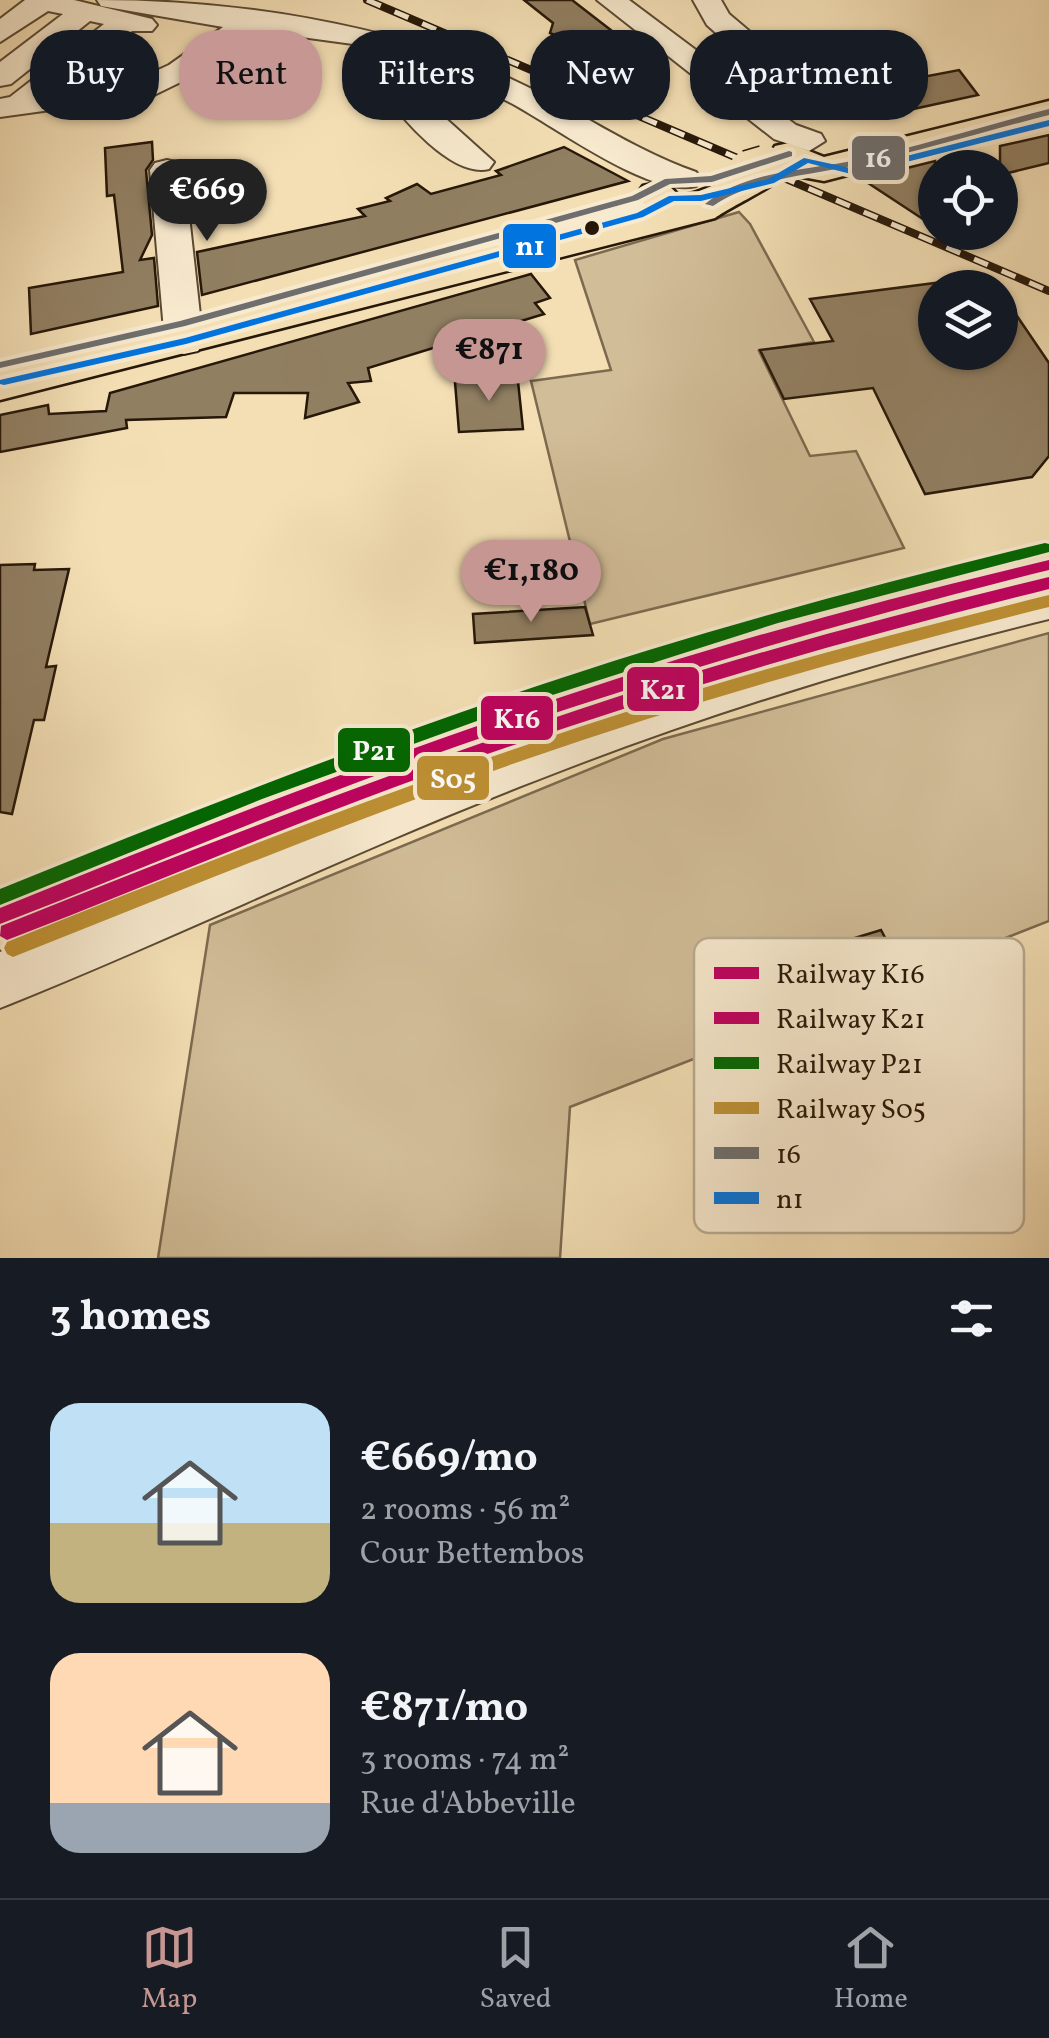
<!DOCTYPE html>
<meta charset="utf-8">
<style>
body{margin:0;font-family:Vollkorn,serif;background:#242831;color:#f1f3f6;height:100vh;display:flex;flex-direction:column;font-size:38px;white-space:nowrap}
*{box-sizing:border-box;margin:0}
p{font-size:32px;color:#9ea1a6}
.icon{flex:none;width:55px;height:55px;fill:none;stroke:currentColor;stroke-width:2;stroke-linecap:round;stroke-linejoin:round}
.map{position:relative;height:1258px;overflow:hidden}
.panel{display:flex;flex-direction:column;background:#171b24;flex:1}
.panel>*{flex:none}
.banner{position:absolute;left:30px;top:30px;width:990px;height:90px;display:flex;gap:20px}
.controls{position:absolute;left:918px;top:150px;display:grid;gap:20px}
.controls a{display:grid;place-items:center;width:100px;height:100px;border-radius:50%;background:#171b24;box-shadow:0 2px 8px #0004;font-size:50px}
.price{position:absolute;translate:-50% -85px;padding:0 22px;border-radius:35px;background:#c59692;color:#111;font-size:32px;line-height:65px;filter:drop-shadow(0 2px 5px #0008)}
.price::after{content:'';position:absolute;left:50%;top:60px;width:30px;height:22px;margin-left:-15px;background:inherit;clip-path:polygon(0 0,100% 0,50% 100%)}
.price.active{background:#222;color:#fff}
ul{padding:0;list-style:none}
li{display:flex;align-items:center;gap:30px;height:250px;padding:0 50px}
li span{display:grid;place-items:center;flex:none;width:280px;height:200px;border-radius:30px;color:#555}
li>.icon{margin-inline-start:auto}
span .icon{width:120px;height:120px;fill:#fffc;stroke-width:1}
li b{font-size:42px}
h2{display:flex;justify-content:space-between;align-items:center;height:120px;padding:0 50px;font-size:42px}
.pill{padding:0 35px;border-radius:40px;background:#171b24;box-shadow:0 2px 8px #0004;font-size:35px;line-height:90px}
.pill.active{background:#c59692;color:#111}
.menu{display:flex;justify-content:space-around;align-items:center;height:140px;border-top:2px solid #363941;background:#171b24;font-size:28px;color:#9ea1a6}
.menu a{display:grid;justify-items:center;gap:5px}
.menu .active{color:#c59692}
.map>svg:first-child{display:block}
.green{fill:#d1bd98;stroke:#7c6a50;stroke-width:2.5}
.building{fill:#917f62;stroke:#261708;stroke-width:2.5}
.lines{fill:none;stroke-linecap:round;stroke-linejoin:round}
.minor-casing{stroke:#5a4933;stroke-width:4}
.major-casing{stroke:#261708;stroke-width:5}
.minor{fill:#f8eacf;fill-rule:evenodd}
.major{fill:#f4dfb5;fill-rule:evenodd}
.rail-casing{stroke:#261708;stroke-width:8}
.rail{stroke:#f8eacf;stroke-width:5;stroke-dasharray:15;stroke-linecap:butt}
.major-bridge-casing{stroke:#261708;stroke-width:41;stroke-linecap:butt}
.major-bridge{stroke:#f4dfb5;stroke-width:38}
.bus-1-casing{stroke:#f8eacf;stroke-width:8}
.bus-2-casing{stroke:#f8eacf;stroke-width:8}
.bus-1{fill:#6e6e6e;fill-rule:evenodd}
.bus-2{fill:#0174df;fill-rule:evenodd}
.rail-1-casing{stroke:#f8eacf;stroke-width:7}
.rail-2-casing{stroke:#f8eacf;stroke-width:7}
.rail-3-casing{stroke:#f8eacf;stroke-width:7}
.rail-4-casing{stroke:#f8eacf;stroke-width:7}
.rail-1{fill:#bf005f;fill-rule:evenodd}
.rail-2{fill:#bf005f;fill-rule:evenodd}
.rail-3{fill:#060;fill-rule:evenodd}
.rail-4{fill:#be9033;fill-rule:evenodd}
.bus-dot{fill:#261708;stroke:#f8eacf;stroke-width:4}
.key{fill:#f8eacf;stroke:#b9ab93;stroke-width:2.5}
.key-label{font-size:28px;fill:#261708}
.line-badge{stroke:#f8eacf;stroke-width:4}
.badge-label{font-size:28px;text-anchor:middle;font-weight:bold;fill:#fff}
</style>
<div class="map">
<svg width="1049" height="1258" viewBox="0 0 1049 1258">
<rect width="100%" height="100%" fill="#f4dfb5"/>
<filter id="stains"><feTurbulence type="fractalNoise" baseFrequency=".002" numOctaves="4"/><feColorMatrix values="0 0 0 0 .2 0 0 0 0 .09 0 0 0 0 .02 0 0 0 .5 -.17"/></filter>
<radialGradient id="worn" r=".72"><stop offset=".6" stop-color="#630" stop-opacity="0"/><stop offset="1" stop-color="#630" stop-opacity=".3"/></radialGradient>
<path class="green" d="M739 212 750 224 814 342 759 351 810 456 856 451 904 548 590 624 531 381 611 370 575 260Z
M1049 633V921L570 1107 560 1258H158L210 925 663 739Z"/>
<path class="building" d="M524 0H572L625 41 590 52 550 33 553 23Z
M959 70 978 95 881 116 863 90 916 83 912 79Z
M1049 135V163L1000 175V146Z
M152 142 153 160 146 170 152 235 140 260 154 258 158 306 31 334 29 288 123 272 114 195 107 196 105 148Z
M564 147 628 181 202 295 197 252 365 216 358 209 390 201 386 198 417 184 431 194 501 175 496 171Z
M935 161V227L862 179 907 168Z
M531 274 550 298 535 303 544 314 368 368 371 381 348 383 359 402 305 418 308 393H234L226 417 126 420 127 428 0 452V415L48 405 49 414 106 411 110 393Z
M935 283V352H1000V291L1049 363V456L1032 477 925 494 873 388 784 399 760 350 833 341 810 299Z
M517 372 523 429 459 432 455 382Z
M35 564 34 570 69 569 46 667 56 666 44 720H34L12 814 0 812V565Z
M585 607 593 635 475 643 473 614Z
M881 930 898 962 865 973 848 940Z"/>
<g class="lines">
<g class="minor-casing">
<path id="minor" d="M25 0H74L152 19 157 25 152 31H132L57 91 134 81 169 65 223 27 101 6 97 0C233 0 388 23 513 80 575 108 630 149 696 172L701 179 696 186C649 198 552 124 509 102 486 90 462 80 438 71L414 90 494 162 489 169C452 178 400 117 381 88L412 61 353 44 257 31 191 77 152 96 0 117V99L10 97 104 24 90 21 11 84 0 86V62L63 14 48 11 0 42V19Z
M597 0H629L796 125 821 134 825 141 809 151 774 139Z
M693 0H721L729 14 800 74 804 81 800 88H778L707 25Z
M167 160 179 163 184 170 203 342 198 351 184 354 170 351 165 342 150 170 155 163Z
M658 188 670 191 675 198 670 205 415 279 402 276 397 268 402 260Z
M1049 583V619C874 662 704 714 537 780 355 850 180 936 0 1008V952C256 845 512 735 778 653 867 625 958 604 1049 583Z"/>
</g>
<g class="major-casing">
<path id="major" d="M1049 101V123L824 181 786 174 770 154 775 146 789 143 824 157Z
M764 164 778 168 784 176C777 185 730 207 715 218L0 400V370L647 208 637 194 643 186C659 182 668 182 678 195 698 197 738 171 764 164Z"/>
</g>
<use href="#minor" class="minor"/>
<use href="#major" class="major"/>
<g class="rail-casing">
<path id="rail" d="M367 0 1049 291"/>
</g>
<use href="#rail" class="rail"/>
<g class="major-bridge-casing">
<path id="major-bridge" d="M748 170 765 165"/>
</g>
<use href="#major-bridge" class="major-bridge"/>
<g class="bus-1-casing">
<path id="bus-1" d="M1049 109V115C986 131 924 150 861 164 810 176 758 176 713 206L705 204C747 169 809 171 861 159 924 145 986 125 1049 109Z
M789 151 792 152V156L712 182 670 184 638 200 185 326 0 368V362L180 321 632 196 665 179 711 176Z"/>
</g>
<g class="bus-2-casing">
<path id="bus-2" d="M1049 120V126L855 175 808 163 774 183 701 201H674L643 217 186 344 4 385 0 384V380L4 379 185 338 637 213 669 196 701 195 768 179 804 158 855 169Z"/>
</g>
<use href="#bus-1" class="bus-1"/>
<use href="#bus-2" class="bus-2"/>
<g class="rail-1-casing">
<path id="rail-1" d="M1049 560V570C827 625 610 691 396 768 262 817 132 873 0 924V908C213 821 428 739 647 669 780 627 914 592 1049 560Z"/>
</g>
<g class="rail-2-casing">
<path id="rail-2" d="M1049 577V589C828 644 610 708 395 787 265 835 137 890 7 940L0 936 1 926C214 840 428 758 647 687 780 645 914 610 1049 577Z"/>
</g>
<g class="rail-3-casing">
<path id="rail-3" d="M1045 543 1049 544V552L778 623 518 706 262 799 0 905V889C214 802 429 718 649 650 780 610 912 575 1045 543Z"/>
</g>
<g class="rail-4-casing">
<path id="rail-4" d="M1049 595V607C872 651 696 700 524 760 351 820 183 890 13 957L7 954 4 948 7 942C220 856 434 772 654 703 784 662 916 628 1049 595Z"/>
</g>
<use href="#rail-1" class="rail-1"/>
<use href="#rail-2" class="rail-2"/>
<use href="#rail-3" class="rail-3"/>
<use href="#rail-4" class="rail-4"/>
</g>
<circle class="bus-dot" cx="592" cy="228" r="9"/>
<rect x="694" y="938" width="330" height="295" rx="15" class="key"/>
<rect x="714" y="967" width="45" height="12" fill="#bf005f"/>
<rect x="714" y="1012" width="45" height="12" fill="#bf005f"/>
<rect x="714" y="1057" width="45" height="12" fill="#060"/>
<rect x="714" y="1102" width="45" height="12" fill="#be9033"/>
<rect x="714" y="1147" width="45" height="12" fill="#6e6e6e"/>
<rect x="714" y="1192" width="45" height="12" fill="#0174df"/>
<g class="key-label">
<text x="776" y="983">Railway K16</text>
<text x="776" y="1028">Railway K21</text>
<text x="776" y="1073">Railway P21</text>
<text x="776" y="1118">Railway S05</text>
<text x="776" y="1163">16</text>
<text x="776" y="1208">n1</text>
</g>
<g class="line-badge">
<rect x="850" y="134" width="57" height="48" rx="10" fill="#6e6e6e"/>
<rect x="501" y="222" width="57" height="48" rx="10" fill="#0174df"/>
<rect x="625" y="665" width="76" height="48" rx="10" fill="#bf005f"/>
<rect x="479" y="694" width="76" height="48" rx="10" fill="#bf005f"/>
<rect x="336" y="726" width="76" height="48" rx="10" fill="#060"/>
<rect x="415" y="754" width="76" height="48" rx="10" fill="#be9033"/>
</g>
<g class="badge-label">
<text x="878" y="167">16</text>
<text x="530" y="255">n1</text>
<text x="663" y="699">K21</text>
<text x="517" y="728">K16</text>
<text x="374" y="760">P21</text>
<text x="453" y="788">S05</text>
</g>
<rect width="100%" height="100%" filter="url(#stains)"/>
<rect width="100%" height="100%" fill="url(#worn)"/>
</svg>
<div class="controls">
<a><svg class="icon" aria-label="locate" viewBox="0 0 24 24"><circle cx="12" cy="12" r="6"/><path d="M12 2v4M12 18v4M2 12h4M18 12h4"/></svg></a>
<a><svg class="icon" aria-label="layers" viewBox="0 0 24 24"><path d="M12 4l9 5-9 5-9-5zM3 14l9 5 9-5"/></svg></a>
</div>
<b class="price active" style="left:207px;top:244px">€669</b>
<b class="price" style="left:489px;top:404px">€871</b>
<b class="price" style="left:531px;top:625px">€1,180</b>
<div class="banner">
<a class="pill">Buy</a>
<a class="pill active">Rent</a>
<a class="pill">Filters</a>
<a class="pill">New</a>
<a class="pill">Apartment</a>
</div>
</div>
<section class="panel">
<h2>3 homes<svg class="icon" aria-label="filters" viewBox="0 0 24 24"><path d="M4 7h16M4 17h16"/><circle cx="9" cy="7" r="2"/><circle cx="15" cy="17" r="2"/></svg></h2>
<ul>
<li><span style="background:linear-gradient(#bfe0f5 60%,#c2b280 0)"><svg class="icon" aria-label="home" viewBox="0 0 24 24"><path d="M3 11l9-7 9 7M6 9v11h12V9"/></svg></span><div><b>€669/mo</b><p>2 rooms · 56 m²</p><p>Cour Bettembos</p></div></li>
<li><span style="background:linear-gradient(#ffd9b3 75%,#9aa5b1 0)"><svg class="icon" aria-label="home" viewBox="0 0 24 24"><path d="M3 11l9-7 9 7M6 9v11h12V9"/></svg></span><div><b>€871/mo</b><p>3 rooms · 74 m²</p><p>Rue d'Abbeville</p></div></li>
</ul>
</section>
<nav class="menu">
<a class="active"><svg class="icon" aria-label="map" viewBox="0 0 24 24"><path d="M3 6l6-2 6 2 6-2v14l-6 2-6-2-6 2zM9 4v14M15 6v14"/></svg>Map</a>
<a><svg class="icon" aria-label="saved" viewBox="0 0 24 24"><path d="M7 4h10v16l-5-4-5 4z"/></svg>Saved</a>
<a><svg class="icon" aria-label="home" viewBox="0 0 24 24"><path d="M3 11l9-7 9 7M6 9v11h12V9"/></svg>Home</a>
</nav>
